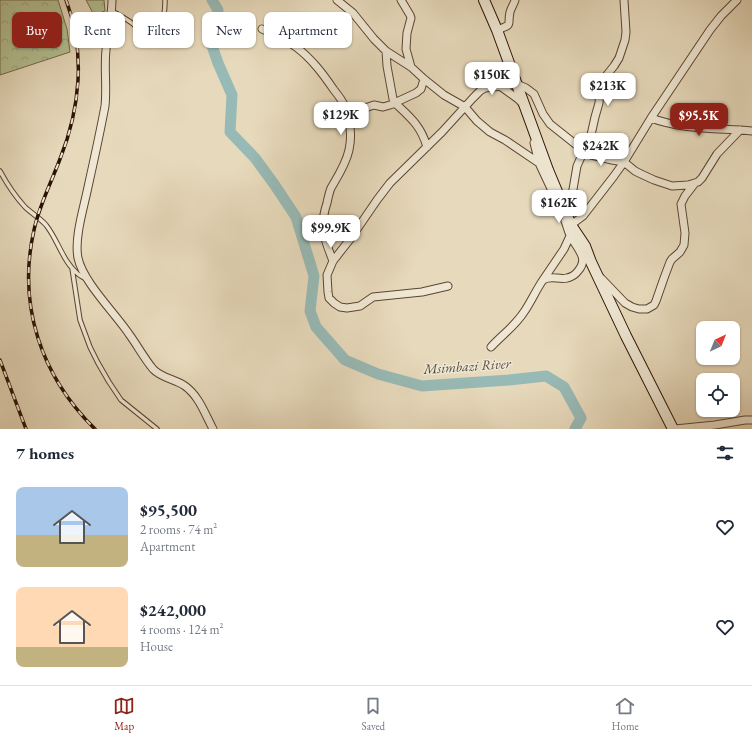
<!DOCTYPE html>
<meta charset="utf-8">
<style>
body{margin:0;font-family:"EB Garamond",serif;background:#f6f6f7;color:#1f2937;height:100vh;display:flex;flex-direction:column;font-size:15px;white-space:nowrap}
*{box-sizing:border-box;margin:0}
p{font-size:13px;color:#747a83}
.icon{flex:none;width:22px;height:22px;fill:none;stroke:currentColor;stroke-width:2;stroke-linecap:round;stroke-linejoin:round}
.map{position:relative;height:429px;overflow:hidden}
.panel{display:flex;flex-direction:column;background:#fff;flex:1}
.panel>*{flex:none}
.banner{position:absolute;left:12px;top:12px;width:400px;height:36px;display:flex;gap:8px}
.needle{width:26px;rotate:43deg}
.buttons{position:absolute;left:696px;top:321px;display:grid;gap:8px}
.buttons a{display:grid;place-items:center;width:44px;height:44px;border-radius:8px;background:#fff;box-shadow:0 1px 3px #0004;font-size:20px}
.price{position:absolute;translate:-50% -34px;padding:0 9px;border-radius:8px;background:#fff;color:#222;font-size:13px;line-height:26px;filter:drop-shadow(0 1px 2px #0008)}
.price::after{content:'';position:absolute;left:50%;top:24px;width:12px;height:9px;margin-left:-6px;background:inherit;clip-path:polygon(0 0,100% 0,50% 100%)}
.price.on{background:#8f2418;color:#fff}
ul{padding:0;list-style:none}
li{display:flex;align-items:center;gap:12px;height:100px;padding:0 16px}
li span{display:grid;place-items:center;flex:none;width:112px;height:80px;border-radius:8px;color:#555}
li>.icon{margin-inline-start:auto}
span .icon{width:48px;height:48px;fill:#fffc;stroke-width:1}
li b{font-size:17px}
h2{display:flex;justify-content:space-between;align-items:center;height:48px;padding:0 16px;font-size:17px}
.tag{padding:0 14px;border-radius:8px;background:#fff;box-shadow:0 1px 3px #0004;font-size:14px;line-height:36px}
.tag.on{background:#8f2418;color:#fff}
.tabs{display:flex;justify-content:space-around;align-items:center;height:56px;border-top:1px solid #e0e1e3;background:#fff;font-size:11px;color:#747a83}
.tabs a{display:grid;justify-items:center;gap:2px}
.tabs .on{color:#8f2418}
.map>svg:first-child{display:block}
.forest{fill:url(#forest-crowns);stroke:#70694a}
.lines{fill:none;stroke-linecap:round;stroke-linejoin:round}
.river{stroke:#98bab6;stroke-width:11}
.lane-casing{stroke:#5b4431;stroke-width:5.5}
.street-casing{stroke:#5b4431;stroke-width:9}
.secondary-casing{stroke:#2c1203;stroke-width:12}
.lane{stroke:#efe7d3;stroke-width:3.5}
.street{stroke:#efe7d3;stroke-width:7}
.secondary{stroke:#efe7d3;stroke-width:10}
.rail-casing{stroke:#2c1203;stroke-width:3.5}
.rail{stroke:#efe7d3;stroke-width:2;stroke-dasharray:6;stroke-linecap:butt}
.labels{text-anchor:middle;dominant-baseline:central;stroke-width:3;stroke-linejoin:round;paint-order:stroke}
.water-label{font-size:14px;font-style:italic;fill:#524d42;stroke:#efe7d3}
</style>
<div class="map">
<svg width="752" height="429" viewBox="0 0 752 429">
<defs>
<pattern id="forest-crowns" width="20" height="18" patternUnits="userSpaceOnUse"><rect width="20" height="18" fill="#b4c092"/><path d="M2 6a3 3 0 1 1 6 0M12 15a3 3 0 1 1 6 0" fill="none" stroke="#9ba47c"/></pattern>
</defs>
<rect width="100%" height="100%" fill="#e7dabc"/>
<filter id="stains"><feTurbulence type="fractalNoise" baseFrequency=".005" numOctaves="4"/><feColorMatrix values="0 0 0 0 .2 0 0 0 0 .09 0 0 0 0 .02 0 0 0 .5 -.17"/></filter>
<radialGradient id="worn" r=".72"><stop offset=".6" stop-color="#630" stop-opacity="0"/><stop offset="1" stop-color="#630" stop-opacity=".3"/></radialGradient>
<path class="forest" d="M0 0H58L67 29 70 52 0 75Z
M86 0H104L105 11 94 15Z"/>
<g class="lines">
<path class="river" d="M212 0 218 10 212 46 218 63 232 95 230 132 255 158 274 184 296 217 314 276 310 311 316 327 345 360 378 374 422 386 509 380 546 376 564 387 581 418 575 429"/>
<g class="lane-casing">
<path id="lane" d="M112 11C119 15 127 19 133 24 137 27 141 32 146 34 149 35 152 34 154 32 164 24 165 12 165 0
M0 171C7 184 15 196 25 207 31 213 40 218 46 225 58 240 63 262 78 274 80 276 83 277 86 279
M72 268 80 320 90 347 98 363 109 382 121 400 157 429"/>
</g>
<g class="street-casing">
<path id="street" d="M112 0C112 17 107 33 106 50 104 68 107 87 105 106 100 133 94 160 88 187 84 207 74 238 78 258 83 282 115 313 129 334 137 345 144 358 153 369 161 378 175 379 185 386 199 396 205 414 213 429
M337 0 353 13 374 39 386 51 411 67 424 79 444 95 465 107 477 121 490 132 505 140 539 163
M401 0 410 15 411 18 407 33 406 49 411 67
M262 29C273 34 286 39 296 47 312 59 323 74 334 90 338 95 342 100 344 105 350 119 352 136 349 150 346 164 338 176 331 188 329 193 328 198 327 203 319 227 324 238 333 261
M497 30C514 24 507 26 510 12 511 8 514 4 515 0
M386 51 387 66 393 99 395 103C411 118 421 126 427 147
M500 86 518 99 523 104
M345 110 362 109 374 105 383 107 390 105 416 93 421 89 424 79
M651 118C683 130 719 128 752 131
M534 143 539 163 554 195
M566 213 571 201 577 166 591 135 595 117 599 103 600 87 602 81 614 66 619 58 625 40 626 32 624 0
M571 225 583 216 614 176 624 162 651 118 710 30 721 16 737 0
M601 278 625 303 632 307 639 309H647L654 305 656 301 664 278 670 262 672 259 680 252 684 245 685 233 681 204 685 196 695 183
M543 280 564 249 570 236
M448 286 422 292 373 297 360 306 347 308 340 307 334 303 329 298 328 292 327 275 333 261 351 238 377 200 390 183 442 132 473 98 480 91 485 88 517 84 526 88 534 94 543 114 550 124 584 151 591 155 612 160 624 162 635 171 641 174 654 180 672 186 688 185 698 182 702 178 717 154 740 130
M491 347C502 335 515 326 524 312 531 302 536 290 543 280 551 275 559 280 567 278 572 277 575 275 578 271 590 258 576 248 570 235 568 231 567 226 565 221
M675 429 715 425 745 420H752"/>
</g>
<g class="secondary-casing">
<path id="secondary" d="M484 0 497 30 548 170 571 225 585 246 591 262 626 336 673 429"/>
</g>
<use href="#lane" class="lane"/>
<use href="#street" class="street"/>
<use href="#secondary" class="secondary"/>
<g class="rail-casing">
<path id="rail" d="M66 0C86 52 80 109 60 159 51 183 39 206 34 230 17 305 41 376 95 429
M0 360 26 429"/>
</g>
<use href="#rail" class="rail"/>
</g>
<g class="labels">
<g class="water-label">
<text transform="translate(467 366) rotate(-4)">Msimbazi River</text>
</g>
</g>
<rect width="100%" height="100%" filter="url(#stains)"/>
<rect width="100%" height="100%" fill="url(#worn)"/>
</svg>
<div class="buttons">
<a><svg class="needle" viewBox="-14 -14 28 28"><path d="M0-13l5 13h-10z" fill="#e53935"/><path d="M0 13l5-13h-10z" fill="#747a83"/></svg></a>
<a><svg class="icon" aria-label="locate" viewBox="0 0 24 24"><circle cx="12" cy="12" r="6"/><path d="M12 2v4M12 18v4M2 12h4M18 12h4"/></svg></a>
</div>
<b class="price" style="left:492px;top:96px">$150K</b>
<b class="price" style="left:608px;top:107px">$213K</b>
<b class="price" style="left:341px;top:136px">$129K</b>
<b class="price on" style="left:699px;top:137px">$95.5K</b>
<b class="price" style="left:601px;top:167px">$242K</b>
<b class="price" style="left:559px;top:224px">$162K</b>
<b class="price" style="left:331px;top:249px">$99.9K</b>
<div class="banner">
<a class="tag on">Buy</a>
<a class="tag">Rent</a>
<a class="tag">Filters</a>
<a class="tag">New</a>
<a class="tag">Apartment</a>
</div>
</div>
<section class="panel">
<h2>7 homes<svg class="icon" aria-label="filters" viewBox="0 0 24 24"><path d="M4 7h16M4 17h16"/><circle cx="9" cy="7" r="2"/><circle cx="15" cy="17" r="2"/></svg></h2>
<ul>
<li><span style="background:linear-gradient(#a9c7e8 60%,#c2b280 0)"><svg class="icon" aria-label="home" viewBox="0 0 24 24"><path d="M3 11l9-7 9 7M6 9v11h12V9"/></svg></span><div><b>$95,500</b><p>2 rooms · 74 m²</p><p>Apartment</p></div><svg class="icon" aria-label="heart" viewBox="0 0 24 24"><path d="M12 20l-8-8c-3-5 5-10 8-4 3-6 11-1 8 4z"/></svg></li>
<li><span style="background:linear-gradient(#ffd9b3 75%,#c2b280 0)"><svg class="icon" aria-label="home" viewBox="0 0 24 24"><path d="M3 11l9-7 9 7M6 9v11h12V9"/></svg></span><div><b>$242,000</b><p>4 rooms · 124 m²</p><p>House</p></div><svg class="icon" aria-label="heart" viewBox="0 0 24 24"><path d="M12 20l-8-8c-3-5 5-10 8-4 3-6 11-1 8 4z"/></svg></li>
</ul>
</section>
<nav class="tabs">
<a class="on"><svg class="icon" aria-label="map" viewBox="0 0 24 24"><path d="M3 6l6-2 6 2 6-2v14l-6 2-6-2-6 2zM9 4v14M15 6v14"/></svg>Map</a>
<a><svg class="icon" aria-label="saved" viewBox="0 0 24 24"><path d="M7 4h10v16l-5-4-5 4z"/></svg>Saved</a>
<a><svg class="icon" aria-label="home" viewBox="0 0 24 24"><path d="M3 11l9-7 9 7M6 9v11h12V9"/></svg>Home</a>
</nav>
